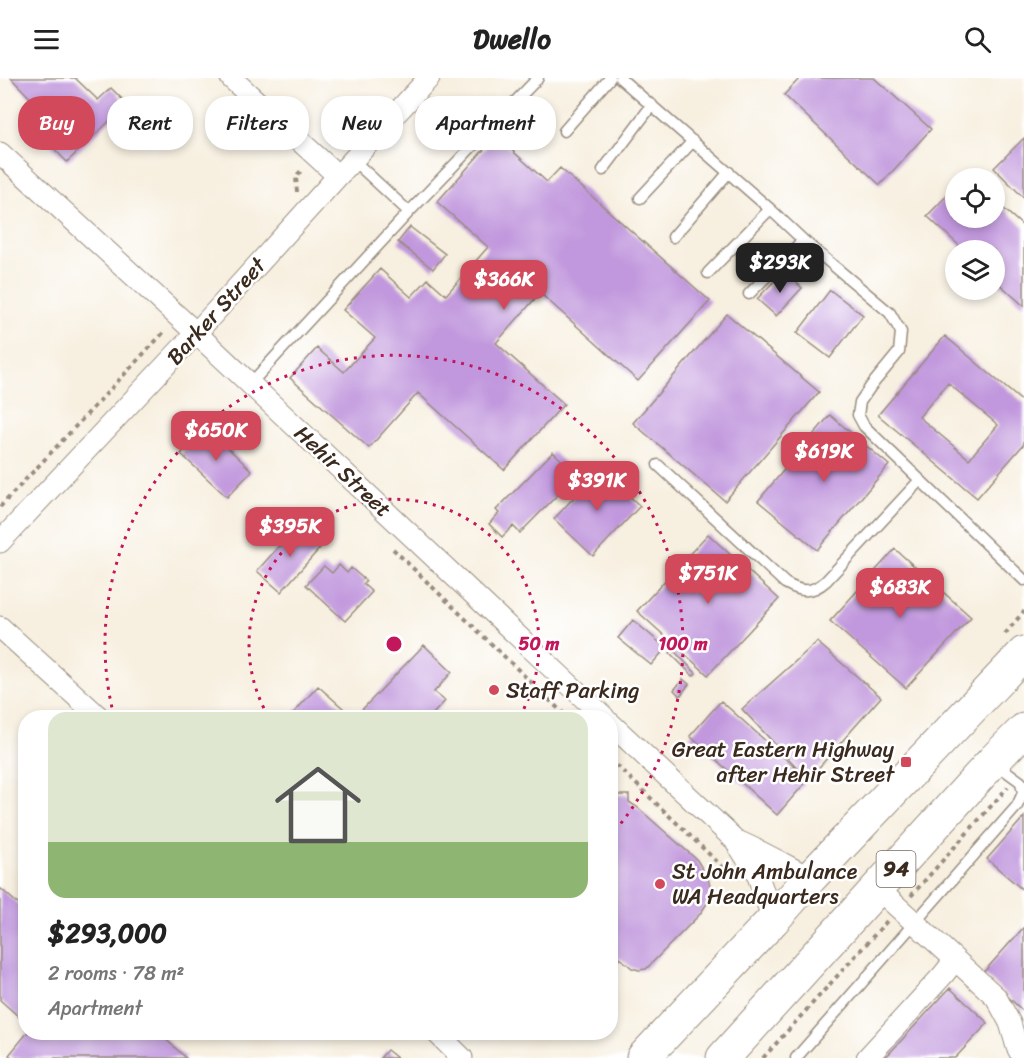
<!DOCTYPE html>
<meta charset="utf-8">
<style>
body{margin:0;font-family:Sriracha,sans-serif;background:#f2f2f2;color:#222;height:100vh;display:flex;flex-direction:column;font-size:22px;white-space:nowrap}
*{box-sizing:border-box;margin:0}
p{font-size:20px;color:#767676}
.icon{flex:none;width:33px;height:33px;fill:none;stroke:currentColor;stroke-width:2;stroke-linecap:round;stroke-linejoin:round}
.map{position:relative;flex:1;overflow:hidden}
.panel{position:absolute;left:18px;top:632px;width:600px;height:330px;display:flex;flex-direction:column;background:#fff;border-radius:24px;box-shadow:0 3px 9px #0003}
.panel>*{flex:none}
.hud{position:absolute;left:18px;top:18px;width:600px;height:54px;display:flex;gap:12px}
.fabs{position:absolute;left:945px;top:90px;display:grid;gap:12px}
.fabs a{display:grid;place-items:center;width:60px;height:60px;border-radius:50%;background:#fff;box-shadow:0 3px 9px #0003;font-size:30px}
.price{position:absolute;translate:-50% -51px;padding:0 14px;border-radius:12px;background:#d1495b;color:#fff;font-size:20px;line-height:39px;filter:drop-shadow(0 2px 3px #0008)}
.price::after{content:'';position:absolute;left:50%;top:36px;width:18px;height:14px;margin-left:-9px;background:inherit;clip-path:polygon(0 0,100% 0,50% 100%)}
.price.selected{background:#222;color:#fff}
ul{padding:0;list-style:none}
li{display:grid;align-content:center;gap:12px;height:318px;padding:0 30px}
li span{display:grid;place-items:center;height:186px;border-radius:18px;color:#555}
li>.icon{margin-inline-start:auto}
span .icon{width:108px;height:108px;fill:#fffc;stroke-width:1}
li b{font-size:26px}
.chip{padding:0 21px;border-radius:24px;background:#fff;box-shadow:0 3px 9px #0003;font-size:21px;line-height:54px}
.chip.selected{background:#d1495b;color:#fff}
header{display:flex;justify-content:space-between;align-items:center;height:78px;padding:0 30px;background:#fff;font-size:27px;font-weight:700}
.map>svg:first-child{display:block}
.building{fill:#c198dd;fill-rule:evenodd}
.lines{fill:none;stroke-linecap:round;stroke-linejoin:round}
.lane-casing{stroke:#998c7e;stroke-width:13}
.street-casing{stroke:#998c7e;stroke-width:23}
.highway-casing{stroke:#998c7e;stroke-width:35}
.path{stroke:#998c7e;stroke-width:4;stroke-dasharray:4.5 4.5;stroke-linecap:butt}
.lane{stroke:#fff;stroke-width:10}
.street{stroke:#fff;stroke-width:21}
.highway{stroke:#fff;stroke-width:33}
.ring{fill:none;stroke:#c2185b;stroke-width:3;stroke-dasharray:3 6}
.poi-dot{fill:#d1495b;stroke:#fff;stroke-width:2}
.labels{text-anchor:middle;dominant-baseline:central;stroke-width:5;stroke-linejoin:round;paint-order:stroke}
.shield{fill:#fff;stroke:#766a62;stroke-width:1.5}
.shield-label{font-size:21px;font-weight:bold;fill:#3b2a1e}
.street-label{font-size:22px;fill:#3b2a1e;stroke:#fff}
.poi-label{font-size:22px;fill:#3b2a1e;stroke:#fff;text-anchor:start}
.centre{fill:#c2185b;stroke:#fff;stroke-width:3}
.ring-label{font-size:18px;text-anchor:middle;font-weight:bold;fill:#c2185b;stroke:#fff;stroke-width:5;stroke-linejoin:round;paint-order:stroke}
</style>
<header><svg class="icon" aria-label="menu" viewBox="0 0 24 24"><path d="M4 6h16M4 12h16M4 18h16"/></svg>Dwello<svg class="icon" aria-label="search" viewBox="0 0 24 24"><circle cx="10" cy="10" r="6"/><path d="M15 15l6 6"/></svg></header>
<div class="map">
<svg width="1024" height="980" viewBox="0 0 1024 980">
<rect width="100%" height="100%" fill="#fff"/>
<filter id="ink" filterUnits="userSpaceOnUse"><feTurbulence type="fractalNoise" baseFrequency=".0167" numOctaves="2"/><feDisplacementMap in="SourceGraphic" scale="12" xChannelSelector="R" yChannelSelector="G"/><feConvolveMatrix kernelMatrix="1 2 1 2 8 2 1 2 1" color-interpolation-filters="sRGB"/></filter>
<filter id="wash" filterUnits="userSpaceOnUse"><feTurbulence type="fractalNoise" baseFrequency=".008" numOctaves="4" result="noise"/><feDisplacementMap in="SourceGraphic" scale="24" xChannelSelector="R" yChannelSelector="G"/><feGaussianBlur stdDeviation="1.35" result="paint"/><feColorMatrix in="noise" values="0 0 0 0 0 0 0 0 0 0 0 0 0 0 0 0 0 1.4 0 .05"/><feComposite in="paint" operator="in"/></filter>
<g filter="url(#wash)">
<rect width="100%" height="100%" fill="#f7efdf"/>
<g id="blocks">
<path class="building" d="M11 0H75L98 22 111 10 127 26 67 84 24 40 37 27Z
M800 0H874L931 51 880 107 784 17Z
M496 58 547 104 560 90 710 223 638 303 540 215 496 265 564 326 504 392 418 315 369 370 290 300 317 270 344 294 375 260 343 232 380 191 411 219 428 201 446 217 488 169 437 124Z
M1024 60V120L994 90Z
M956 108V140H994V122L1024 149V228L994 201V172H964L927 138Z
M410 149 445 176 433 191 398 164Z
M784 193 802 210 776 238 757 221Z
M830 212 863 237 830 280 797 255Z
M727 236 819 314 725 423 633 345Z
M945 258 1024 325V366L977 420 878 337ZM948 305 998 347 969 381 919 339Z
M830 337 889 387 817 472 758 423Z
M206 349 252 393 227 419 181 376Z
M553 374 577 397 520 455 513 448 502 459 489 446 499 435 496 432Z
M600 391 640 428 593 478 554 441Z
M297 448 305 455 311 448 319 455 312 463 320 470 281 514 257 493Z
M708 456 779 521 708 597 637 533Z
M895 471 971 539 906 610 830 543Z
M339 487 347 495 351 490 366 503 363 506 372 514 345 543 306 507 324 488 332 495Z
M633 542 666 570 651 587 618 560Z
M817 564 881 619 777 737 690 658 721 623 806 699 742 631Z
M424 567 452 594 434 614 445 623 430 639H355Z
M673 572 696 595 693 598 670 575Z
M683 601 689 606 680 618 674 612Z
M318 608 353 639H290Z
M610 717H629V724L637 729 697 782 708 800 711 813 708 824 700 836 646 891 639 892 632 890 620 880 610 891Z
M1024 739V813L987 781Z
M0 810 26 833V945L0 922Z
M1024 849V934L983 895Z
M950 910 988 945 955 980H885Z
M28 954H158L186 980H13L9 977Z
M387 972 397 980H380Z"/>
</g>
</g>
<g filter="url(#ink)">
<use href="#blocks" fill-opacity="0" stroke="#998c7e" stroke-width="1.5"/>
<g class="lines">
<g class="lane-casing">
<path id="lane" d="M620 0 770 131 803 162 890 235 901 254 899 274 871 308 860 324 858 337 864 348 1024 502
M564 53 610 0
M603 92 652 27
M640 120 693 63
M409 134 538 0
M673 159 729 94
M708 195 770 131
M749 216 803 162
M250 306 409 134 353 82
M658 387 785 505C801 514 811 516 826 503L920 402
M796 980 1017 728 1023 715 1021 704 995 685"/>
</g>
<g class="street-casing">
<path id="street" d="M231 0 338 98
M0 75 196 255 604 639
M0 464 196 255 338 98 429 0
M0 549 99 639
M610 645 735 762 758 798 773 842
M735 762C761 773 785 787 810 800
M878 811 996 919 1010 945 1017 969 1023 980
M436 954 462 980
M867 980 943 897 955 882"/>
</g>
<g class="highway-casing">
<path id="highway" d="M643 980 773 842 810 800 1024 575
M723 980 993 683 1024 652"/>
</g>
<path class="path" d="M329 65 332 62 350 56
M297 114 296 98 303 91
M0 429 165 253
M393 471 567 639
M1005 556 1024 533
M610 681 733 799
M911 818 1008 709
M763 980 887 843"/>
<use href="#lane" class="lane"/>
<use href="#street" class="street"/>
<use href="#highway" class="highway"/>
</g>
</g>
<g class="ring">
<path d="M268 638A145 145 0 1 1 520 638"/>
<path d="M114 638A289 289 0 1 1 612 756"/>
</g>
<g class="poi-dot">
<circle cx="494" cy="612" r="6"/>
<rect x="900" y="678" width="12" height="12" rx="3"/>
<circle cx="660" cy="806" r="6"/>
</g>
<g class="labels">
<rect class="shield" x="876.5" y="773" width="39" height="36" rx="4.5"/>
<g class="shield-label">
<text x="896" y="791">94</text>
</g>
<g class="street-label">
<text transform="translate(216 233) rotate(-48)">Barker Street</text>
<text transform="translate(343 393) rotate(43)">Hehir Street</text>
</g>
<g class="poi-label">
<text x="506" y="612">Staff Parking</text>
<text x="894" y="671" text-anchor="end">Great Eastern Highway<tspan x="894" dy="25">after Hehir Street</tspan></text>
<text x="672" y="793">St John Ambulance<tspan x="672" dy="25">WA Headquarters</tspan></text>
</g>
</g>
<circle cx="394" cy="566" r="9" class="centre"/>
<g class="ring-label">
<text x="539" y="572">50 m</text>
<text x="683" y="572">100 m</text>
</g>
</svg>
<div class="fabs">
<a><svg class="icon" aria-label="locate" viewBox="0 0 24 24"><circle cx="12" cy="12" r="6"/><path d="M12 2v4M12 18v4M2 12h4M18 12h4"/></svg></a>
<a><svg class="icon" aria-label="layers" viewBox="0 0 24 24"><path d="M12 4l9 5-9 5-9-5zM3 14l9 5 9-5"/></svg></a>
</div>
<b class="price selected" style="left:780px;top:216px">$293K</b>
<b class="price" style="left:504px;top:233px">$366K</b>
<b class="price" style="left:216px;top:384px">$650K</b>
<b class="price" style="left:824px;top:405px">$619K</b>
<b class="price" style="left:597px;top:434px">$391K</b>
<b class="price" style="left:290px;top:480px">$395K</b>
<b class="price" style="left:708px;top:527px">$751K</b>
<b class="price" style="left:900px;top:541px">$683K</b>
<div class="hud">
<a class="chip selected">Buy</a>
<a class="chip">Rent</a>
<a class="chip">Filters</a>
<a class="chip">New</a>
<a class="chip">Apartment</a>
</div>
<section class="panel">
<ul>
<li><span style="background:linear-gradient(#dfe7d0 70%,#8fb573 0)"><svg class="icon" aria-label="home" viewBox="0 0 24 24"><path d="M3 11l9-7 9 7M6 9v11h12V9"/></svg></span><div><b>$293,000</b><p>2 rooms · 78 m²</p><p>Apartment</p></div></li>
</ul>
</section>
</div>
